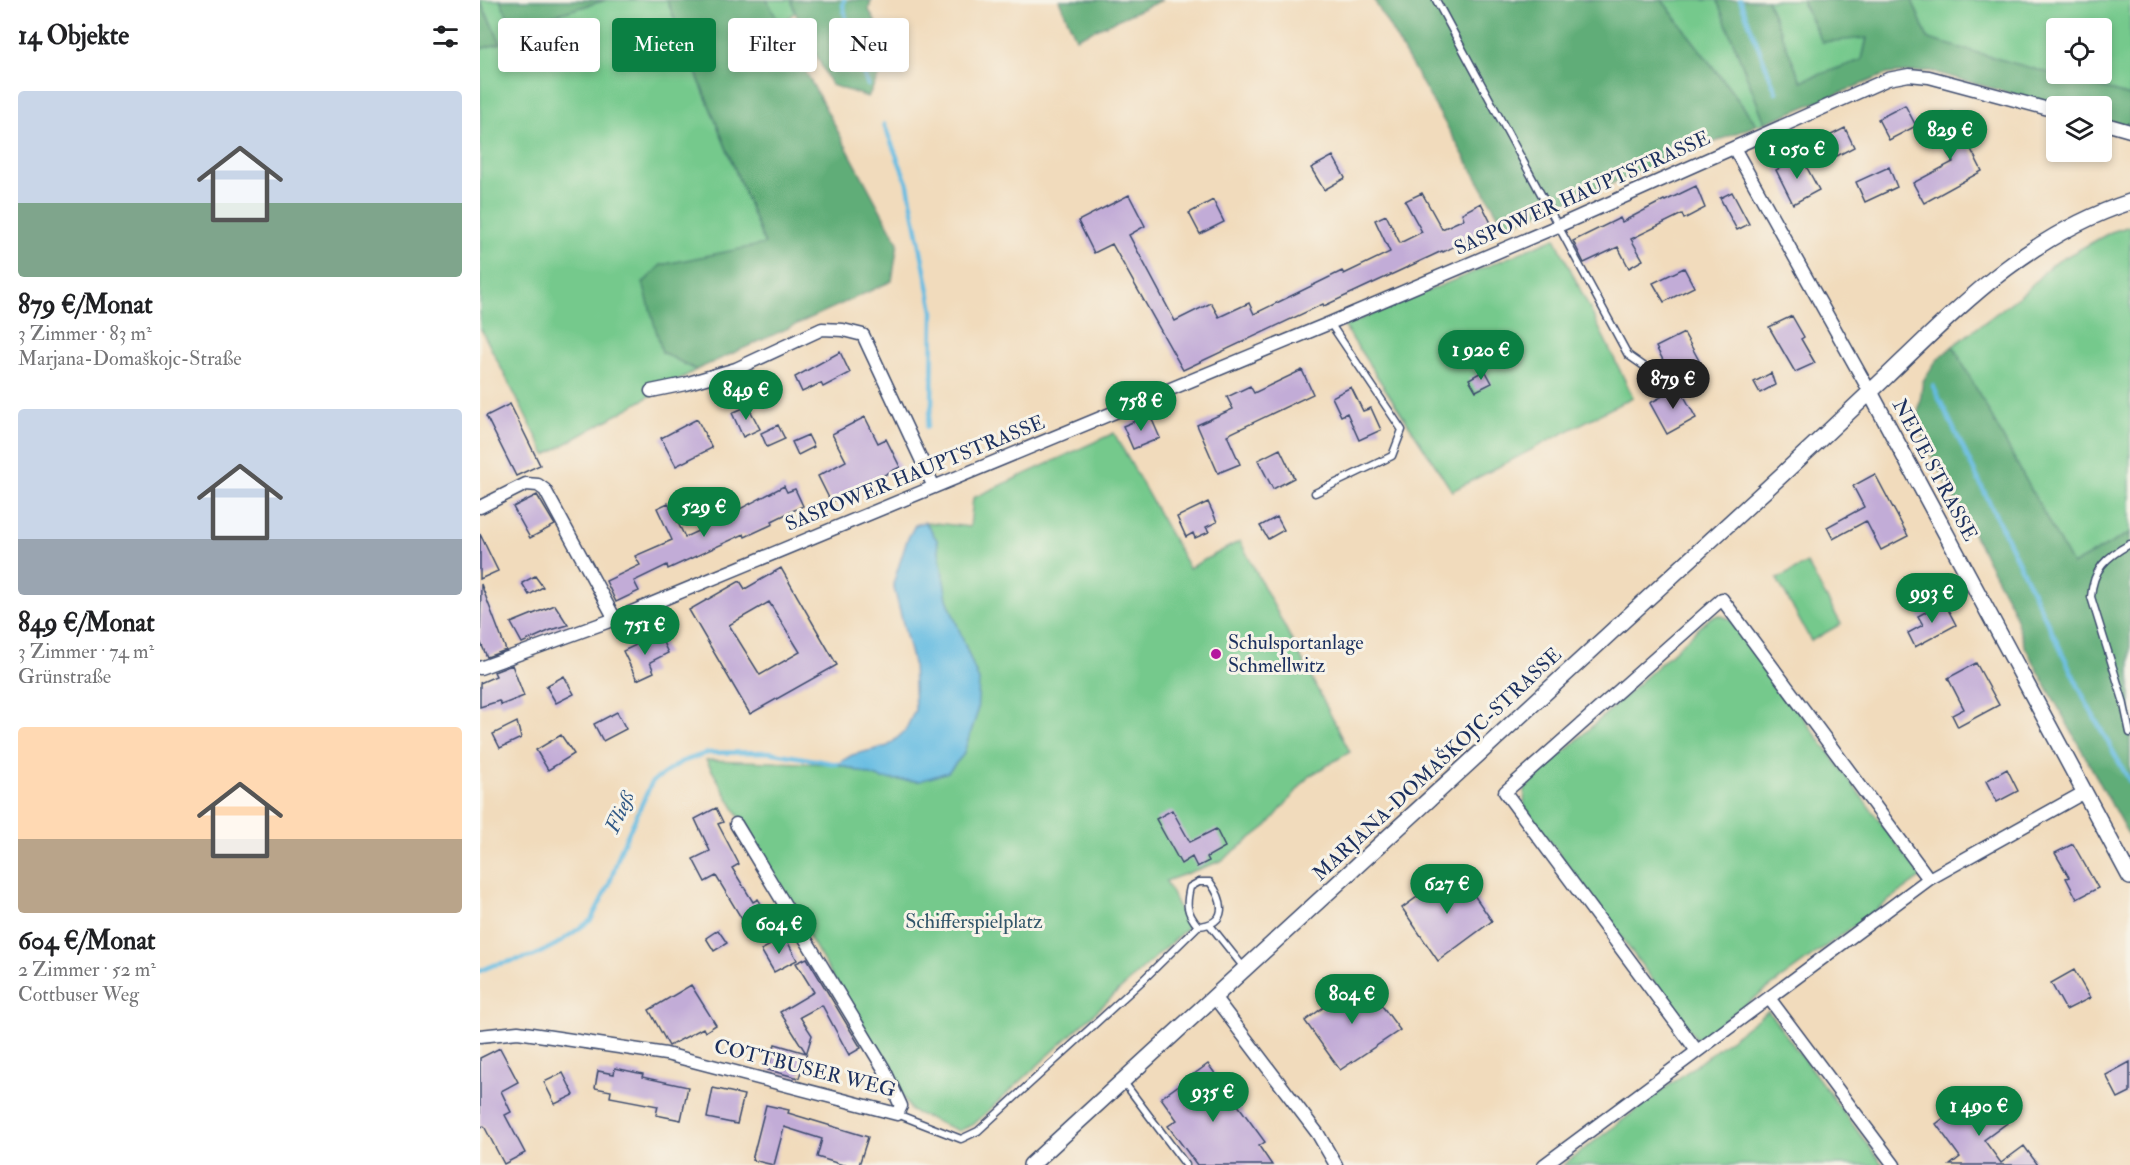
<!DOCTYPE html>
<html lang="de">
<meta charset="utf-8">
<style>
body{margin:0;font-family:"IM FELL Double Pica",serif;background:#f2f2f2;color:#202124;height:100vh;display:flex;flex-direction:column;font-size:22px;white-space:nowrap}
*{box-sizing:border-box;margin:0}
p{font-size:20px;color:#757577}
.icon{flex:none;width:33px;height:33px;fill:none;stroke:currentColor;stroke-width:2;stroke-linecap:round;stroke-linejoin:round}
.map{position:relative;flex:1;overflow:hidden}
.drawer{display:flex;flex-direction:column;background:#fff;width:480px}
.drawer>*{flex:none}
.hud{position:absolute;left:18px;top:18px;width:570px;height:54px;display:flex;gap:12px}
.tools{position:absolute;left:1566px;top:18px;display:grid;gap:12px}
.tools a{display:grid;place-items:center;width:66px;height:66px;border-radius:6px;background:#fff;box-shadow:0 3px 9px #0003;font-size:30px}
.price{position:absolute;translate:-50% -51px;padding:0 14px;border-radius:21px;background:#0b8043;color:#fff;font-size:20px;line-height:39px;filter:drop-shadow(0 2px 3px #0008)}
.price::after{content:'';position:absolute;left:50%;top:36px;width:18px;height:14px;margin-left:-9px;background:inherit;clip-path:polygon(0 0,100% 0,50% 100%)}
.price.on{background:#222;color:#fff}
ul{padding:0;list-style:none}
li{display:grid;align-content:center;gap:12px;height:318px;padding:0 18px}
li span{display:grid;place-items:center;height:186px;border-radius:6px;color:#555}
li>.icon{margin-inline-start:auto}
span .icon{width:108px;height:108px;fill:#fffc;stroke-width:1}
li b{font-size:26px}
h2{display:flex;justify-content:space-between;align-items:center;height:72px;padding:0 18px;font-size:26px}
.chip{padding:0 21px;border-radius:6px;background:#fff;box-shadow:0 3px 9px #0003;font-size:21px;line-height:54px}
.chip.on{background:#0b8043;color:#fff}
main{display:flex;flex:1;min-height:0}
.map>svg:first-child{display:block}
.green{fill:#75c98c;stroke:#487c75;stroke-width:1.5;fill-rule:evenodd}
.forest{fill:#60ad78;stroke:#3e6e6b;stroke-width:1.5}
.water{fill:#65bce2;stroke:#4076a0;stroke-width:1.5}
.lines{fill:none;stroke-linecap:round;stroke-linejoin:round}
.stream{stroke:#65bce2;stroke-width:4.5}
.building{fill:#c2acd7;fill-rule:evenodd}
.service-casing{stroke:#3b496c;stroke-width:9}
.minor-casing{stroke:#3b496c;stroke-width:15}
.tertiary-casing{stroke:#3b496c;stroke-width:18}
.service{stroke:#fff;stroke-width:6}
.minor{stroke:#fff;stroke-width:12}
.tertiary{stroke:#fff;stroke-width:15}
.poi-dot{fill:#b5179e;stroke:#f7f3e8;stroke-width:2}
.labels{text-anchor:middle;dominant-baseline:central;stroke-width:6;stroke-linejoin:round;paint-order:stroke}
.street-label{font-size:20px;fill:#1b2f5e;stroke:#f7f3e8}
.poi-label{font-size:20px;fill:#1b2f5e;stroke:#f7f3e8;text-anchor:start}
.park-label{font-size:20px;fill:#32566a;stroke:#f7f3e8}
.water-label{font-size:21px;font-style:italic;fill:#315986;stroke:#f7f3e8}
</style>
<main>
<section class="drawer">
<h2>14 Objekte<svg class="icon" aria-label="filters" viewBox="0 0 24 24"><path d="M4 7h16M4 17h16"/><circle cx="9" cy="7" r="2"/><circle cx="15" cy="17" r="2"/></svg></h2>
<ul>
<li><span style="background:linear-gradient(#c9d6e8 60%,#7fa58c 0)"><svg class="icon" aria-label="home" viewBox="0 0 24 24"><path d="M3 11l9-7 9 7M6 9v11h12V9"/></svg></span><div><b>879 €/Monat</b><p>3 Zimmer · 83 m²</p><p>Marjana-Domaškojc-Straße</p></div></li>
<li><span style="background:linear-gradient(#c9d6e8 70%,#9aa5b1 0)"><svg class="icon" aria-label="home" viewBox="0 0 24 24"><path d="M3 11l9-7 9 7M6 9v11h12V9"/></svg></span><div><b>849 €/Monat</b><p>3 Zimmer · 74 m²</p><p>Grünstraße</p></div></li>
<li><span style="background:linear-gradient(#ffd9b3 60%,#b9a48a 0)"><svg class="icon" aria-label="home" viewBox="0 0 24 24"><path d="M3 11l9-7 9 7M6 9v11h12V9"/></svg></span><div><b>604 €/Monat</b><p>2 Zimmer · 52 m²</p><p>Cottbuser Weg</p></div></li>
</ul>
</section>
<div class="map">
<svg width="1650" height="1165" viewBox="0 0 1650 1165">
<rect width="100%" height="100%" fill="#f7f3e8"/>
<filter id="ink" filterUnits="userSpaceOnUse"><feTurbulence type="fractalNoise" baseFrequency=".0167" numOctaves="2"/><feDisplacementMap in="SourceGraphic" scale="12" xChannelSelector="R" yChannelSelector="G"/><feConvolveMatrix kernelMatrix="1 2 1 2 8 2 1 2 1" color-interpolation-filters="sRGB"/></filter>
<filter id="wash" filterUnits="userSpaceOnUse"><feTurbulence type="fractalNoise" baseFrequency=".008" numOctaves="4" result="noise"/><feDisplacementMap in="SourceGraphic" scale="24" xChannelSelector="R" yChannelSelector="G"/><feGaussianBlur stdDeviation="1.35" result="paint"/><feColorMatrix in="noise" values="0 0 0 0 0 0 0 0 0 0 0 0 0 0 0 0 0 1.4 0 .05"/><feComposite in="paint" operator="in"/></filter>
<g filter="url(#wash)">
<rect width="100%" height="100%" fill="#f1dbbc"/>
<path class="green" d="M0 0H20L34 26 126 0H187L285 245 181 265 182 352 216 370 66 455 0 327V49L21 43Z
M287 0H311L315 12 300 25Z
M1182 0H1237L1285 123 1277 125Z
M1287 0H1323V4L1342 42 1387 37 1382 60 1321 81Z
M1432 0H1650V96L1448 39ZM1576 28H1622V74H1576Z
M1650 226V533L1592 565 1473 346 1546 291 1571 265 1631 232Z
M1075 238 1153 397 972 491 864 326Z
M634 433 709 568 760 541 870 752 829 776 787 826 741 861 686 881 708 927 494 1124 479 1131 431 1111 226 760 357 764 403 779 440 781 499 681 467 599 457 540 445 522 490 527 493 498Z
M1327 563 1361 624 1331 641 1297 579Z
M1239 615 1250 619 1441 877 1217 1040 1044 806 1045 788 1230 618Z
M1288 1011 1403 1165H1083Z"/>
<path class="forest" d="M20 0H126L33 27Z
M187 0H287L418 243 412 281 216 370 182 352 163 283 181 265 285 244Z
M311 0H391L389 10 411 51 388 97 351 85 315 12Z
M579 0H682L596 38Z
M894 0H1182L1277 125 1025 227Z
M1237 0H1287L1321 81 1382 60 1387 38 1342 42 1323 3V0H1432L1448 39 1650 96V132L1622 124V106H1576L1450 71 1407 74 1285 123Z
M0 2 21 43 0 49Z
M1473 346 1592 565 1650 533V838L1544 645 1532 607 1448 449 1437 420 1443 381 1456 361Z"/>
<path class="water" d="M445 522 457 540 467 599 499 681 497 714 483 755 468 772 440 781 403 779 357 764 372 755 408 746 425 731 435 710 433 663 413 584 427 540 435 525Z"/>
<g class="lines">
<path class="stream" d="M364 0 363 5 372 45 388 85
M1260 0 1296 92
M404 124 428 185 453 311 452 404 447 427
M1453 386 1608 706 1650 782
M0 971 14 965 54 956 77 944 111 920 129 885 141 849 172 782 201 762 227 753 289 752 357 764"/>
</g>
<g id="blocks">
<path class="building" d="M1425 105 1436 126 1409 140 1398 119Z
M1472 112 1502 171 1444 203 1433 183 1473 162 1453 122Z
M1365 128 1374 147 1357 156 1347 137Z
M853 156 865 178 844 190 831 168Z
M1321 157 1339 190 1313 204 1296 170Z
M1409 167 1417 187 1385 202 1376 182Z
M1216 186 1225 208 1204 219 1202 214 1151 239 1163 260 1149 268 1138 247 1104 263 1093 241 1140 218 1142 222 1184 200 1185 201Z
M1252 192 1269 224 1257 230 1240 198Z
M942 193 962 229 984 219 982 213 1001 203 1013 227 963 252 962 251 844 306 843 304 703 370 632 244 614 253 598 221 649 195 665 226 649 235 695 321 731 303 739 317 769 303 774 314 862 271 864 274 910 252 895 220 906 215 920 243 942 232 925 201Z
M733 200 744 222 720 234 709 213Z
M1204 268 1214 287 1184 302 1173 283Z
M1312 316 1324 337 1321 339 1335 363 1315 372 1289 327Z
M1204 333 1222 366 1194 380 1176 347Z
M360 352 370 373 343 387 341 383 322 392 315 377Z
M822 370 833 394 747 435 760 464 738 473 717 425 753 409 747 397 770 386 774 393Z
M1005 370 1012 383 996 391 989 379Z
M1291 373 1295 385 1280 393 1274 382Z
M871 387 883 411 891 408 901 430 879 440 867 413 861 416 852 397Z
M1199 387 1216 418 1187 434 1170 403Z
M30 404 60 465 36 476 6 416Z
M268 406 280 429 263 437 252 413Z
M670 415 680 438 653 449 643 426Z
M385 417 398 443 406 439 420 467 351 502 338 476 366 461 352 434Z
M217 419 232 448 196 466 181 438Z
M298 425 305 439 287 447 281 433Z
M328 435 334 447 318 455 312 442Z
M800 449 814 478 793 489 778 460Z
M1395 474 1428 536 1401 550 1386 521 1353 539 1347 527 1384 507 1373 486Z
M304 486 307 492 315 489 323 506 292 521 293 524 265 537 264 534 188 569 187 565 154 581 159 591 136 602 126 581 160 565 155 556 192 540 177 508 188 503 205 537 255 514 254 512Z
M57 495 75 525 50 538 33 507Z
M728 502 737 522 726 527 729 532 715 538 713 533 706 537 697 517Z
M797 517 804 530 788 539 780 526Z
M0 534 18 571 0 579Z
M301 568 357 665 270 714 209 610 260 581 265 589ZM289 602 320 652 280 675 249 625Z
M55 576 63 587 49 595 42 583Z
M1 584 26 650 7 657 0 641Z
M1464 602 1476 625 1435 647 1428 633 1443 625 1438 616Z
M75 605 88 625 71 630 42 643 31 623Z
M179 634 188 653 170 662 174 672 157 680 143 651Z
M1496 663 1519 705 1478 727 1472 715 1484 709 1468 678Z
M32 665 44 696 21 705 19 701 0 707V683L16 676 14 672Z
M84 676 94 694 76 703 66 686Z
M137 712 146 729 123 741 114 724Z
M37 722 41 738 20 748 13 734Z
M81 735 94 754 68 770 56 750Z
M1527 769 1538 791 1517 802 1506 781Z
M236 808 243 822 238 824 259 864 252 868 273 902 278 899 290 918 269 931 236 876 225 882 213 859 230 851 215 819Z
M692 810 710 842 736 829 745 847 727 857 729 861 717 867 712 857 701 864 676 819Z
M1593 844 1618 888 1597 899 1586 878 1589 877 1575 853Z
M976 869 1012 921 958 961 922 908Z
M238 930 247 943 234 951 226 938Z
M305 937 317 960 294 972 281 950Z
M327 958 381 1048 369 1055 342 1005 320 1017 332 1035 319 1078 288 1070 295 1044 326 1053 300 1012 334 992 316 963Z
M1594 970 1610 998 1586 1010 1571 983Z
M882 979 920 1030 860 1070 825 1021Z
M211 985 236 1025 225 1032 223 1028 189 1046 169 1010Z
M20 1048 38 1082 21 1091 31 1112 25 1115 45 1153 24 1164 4 1126 0 1127V1058Z
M1650 1062V1092L1638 1098 1626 1075Z
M728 1064 785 1142 779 1146 792 1165H717L688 1126 697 1120 681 1098Z
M135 1068 163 1074 162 1077 208 1087 201 1120 176 1115 178 1106 130 1097 131 1091 115 1088 118 1071 134 1074Z
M83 1073 94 1095 75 1104 64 1082Z
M233 1088 264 1095 257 1124 227 1118Z
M1509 1098 1527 1123 1504 1140 1521 1163 1544 1146 1558 1165H1470L1480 1157 1456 1124 1480 1106 1487 1115Z
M286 1105 309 1110 308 1113 388 1137 379 1165H363L337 1157 342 1139 304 1127 294 1165 272 1160Z"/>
</g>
</g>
<g filter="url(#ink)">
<use href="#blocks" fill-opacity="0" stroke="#3b496c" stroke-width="1.5"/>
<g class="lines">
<g class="service-casing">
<path id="service" d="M956 0 1148 355 1168 369
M835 493 912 456 922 430 850 323
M1650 544C1626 557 1613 569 1611 597L1643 700 1650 733
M730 925 765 969
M643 1081 706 1165
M417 1114 481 1139 498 1131 662 981 718 926C706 912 706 904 710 887L719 882H730C744 901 749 924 718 926"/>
</g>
<g class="minor-casing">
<path id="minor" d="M1622 123 1650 131
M1254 148 1390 392
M171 391 205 384 256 369 342 329 363 330 383 335 454 487
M0 507 46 484 58 485 65 490 135 619
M0 668 135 619 850 323 1078 226 1408 79 1429 75 1449 77 1576 111
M735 998 838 1134 856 1165
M1289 998 1414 1165
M0 1036 38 1032 186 1054 417 1114 421 1106 404 1069 256 824
M1217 1051 1025 792 1242 599 1449 879
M1064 1165 1449 879 1603 793"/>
</g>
<g class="tertiary-casing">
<path id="tertiary" d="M1390 392 1650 877
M551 1165C791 947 1028 726 1267 507 1314 464 1361 420 1407 376 1482 304 1549 235 1650 202"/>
</g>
<use href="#service" class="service"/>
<use href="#minor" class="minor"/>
<use href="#tertiary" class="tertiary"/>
</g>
</g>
<circle class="poi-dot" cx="736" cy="654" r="6"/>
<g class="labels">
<g class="street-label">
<text transform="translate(1102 193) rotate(-24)">SASPOWER HAUPTSTRASSE</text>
<text transform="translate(1455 470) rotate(62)">NEUE STRASSE</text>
<text transform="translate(435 473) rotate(-22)">SASPOWER HAUPTSTRASSE</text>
<text transform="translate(957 764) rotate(-43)">MARJANA-DOMAŠKOJC-STRASSE</text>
<text transform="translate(325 1068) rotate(14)">COTTBUSER WEG</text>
</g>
<g class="poi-label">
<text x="748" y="642">Schulsportanlage<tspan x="748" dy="23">Schmellwitz</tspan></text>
</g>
<g class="park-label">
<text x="494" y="921">Schifferspielplatz</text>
</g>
<g class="water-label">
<text transform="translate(140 812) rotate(-66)">Fließ</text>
</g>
</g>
</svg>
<div class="tools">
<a><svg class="icon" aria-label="locate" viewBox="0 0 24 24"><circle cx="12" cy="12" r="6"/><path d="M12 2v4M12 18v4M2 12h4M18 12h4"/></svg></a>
<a><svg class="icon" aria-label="layers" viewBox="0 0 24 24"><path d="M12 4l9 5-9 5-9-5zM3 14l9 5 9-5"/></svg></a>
</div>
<b class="price" style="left:1470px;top:161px">829 €</b>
<b class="price" style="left:1317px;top:180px">1 050 €</b>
<b class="price" style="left:1001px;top:381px">1 920 €</b>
<b class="price on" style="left:1193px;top:410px">879 €</b>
<b class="price" style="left:266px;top:421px">849 €</b>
<b class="price" style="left:661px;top:432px">758 €</b>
<b class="price" style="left:224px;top:538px">529 €</b>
<b class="price" style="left:1452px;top:624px">993 €</b>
<b class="price" style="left:165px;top:656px">751 €</b>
<b class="price" style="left:967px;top:915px">627 €</b>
<b class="price" style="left:299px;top:955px">604 €</b>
<b class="price" style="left:872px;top:1025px">804 €</b>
<b class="price" style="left:733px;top:1123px">935 €</b>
<b class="price" style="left:1499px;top:1137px">1 490 €</b>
<div class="hud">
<a class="chip">Kaufen</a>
<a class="chip on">Mieten</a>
<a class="chip">Filter</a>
<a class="chip">Neu</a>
</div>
</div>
</main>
